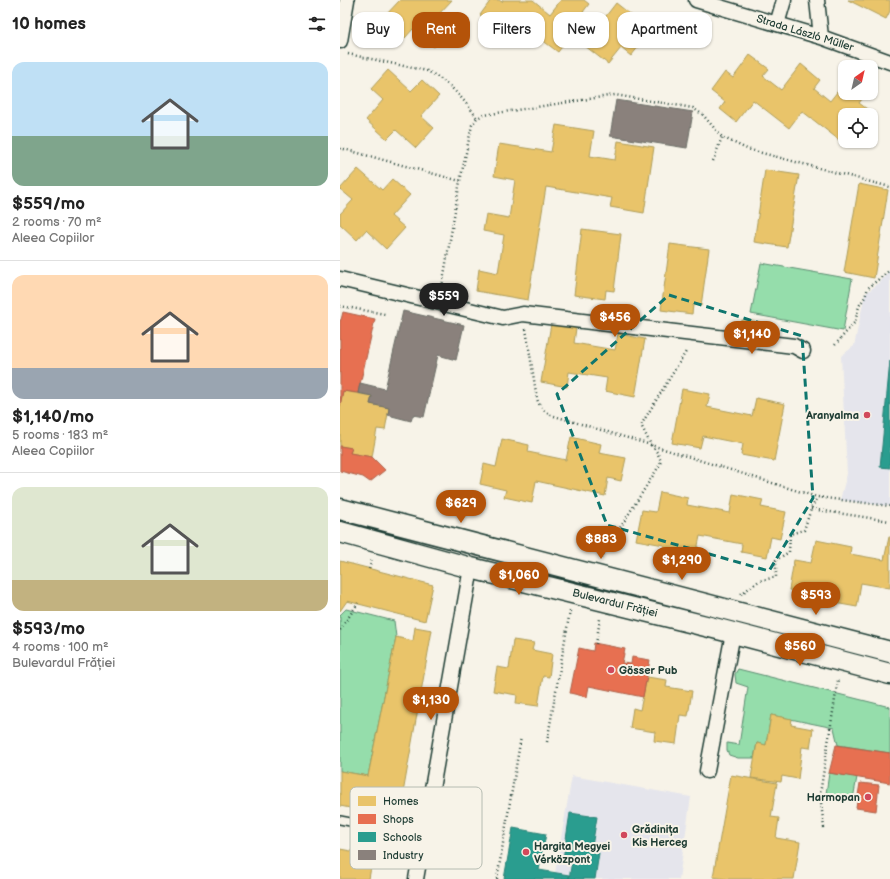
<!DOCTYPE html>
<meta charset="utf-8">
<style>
body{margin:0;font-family:"Balsamiq Sans",sans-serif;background:#f2f2f2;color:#222;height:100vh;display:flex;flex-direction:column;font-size:15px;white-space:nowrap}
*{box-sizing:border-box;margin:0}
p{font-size:13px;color:#767676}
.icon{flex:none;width:22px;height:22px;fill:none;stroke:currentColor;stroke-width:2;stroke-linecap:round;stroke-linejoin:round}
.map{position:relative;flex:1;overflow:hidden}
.panel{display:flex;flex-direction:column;background:#fff;width:340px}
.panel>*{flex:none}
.hud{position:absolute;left:12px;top:12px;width:380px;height:36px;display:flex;gap:8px}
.needle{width:26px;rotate:34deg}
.fabs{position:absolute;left:498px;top:60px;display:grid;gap:8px}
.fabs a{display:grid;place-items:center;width:40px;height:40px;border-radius:8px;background:#fff;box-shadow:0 1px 3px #0004;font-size:20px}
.price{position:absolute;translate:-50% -34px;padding:0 9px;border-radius:14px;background:#b45309;color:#fff;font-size:13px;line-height:26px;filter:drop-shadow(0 1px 2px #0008)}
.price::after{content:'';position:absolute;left:50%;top:24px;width:12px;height:9px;margin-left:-6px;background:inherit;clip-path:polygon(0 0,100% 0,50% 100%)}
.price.active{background:#222;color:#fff}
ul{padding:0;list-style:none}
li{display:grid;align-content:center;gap:8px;height:212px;padding:0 12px}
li+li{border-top:1px solid #e0e0e0}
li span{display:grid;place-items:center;height:124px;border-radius:12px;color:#555}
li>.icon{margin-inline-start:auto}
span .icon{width:72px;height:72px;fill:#fffc;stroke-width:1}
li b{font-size:17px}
h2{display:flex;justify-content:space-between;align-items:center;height:48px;padding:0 12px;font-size:17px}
.tag{padding:0 14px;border-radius:12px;background:#fff;box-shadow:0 1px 3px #0004;font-size:14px;line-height:36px}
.tag.active{background:#b45309;color:#fff}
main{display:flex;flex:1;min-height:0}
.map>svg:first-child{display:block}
.built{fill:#e5e5ec}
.green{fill:#95ddab;stroke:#5a8d70}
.homes{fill:#e9c46a;stroke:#ac9c5a}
.shops{fill:#e76f51;stroke:#ab6048}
.schools{fill:#2a9d8f;stroke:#278074}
.industry{fill:#8a817c;stroke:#6a6d66}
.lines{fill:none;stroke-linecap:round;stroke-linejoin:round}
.lane-casing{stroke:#1f3d34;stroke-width:10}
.street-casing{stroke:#1f3d34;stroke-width:17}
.secondary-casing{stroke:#1f3d34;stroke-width:23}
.path{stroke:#1f3d34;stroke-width:2.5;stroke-dasharray:1 3;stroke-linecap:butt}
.lane{stroke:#f7f3e8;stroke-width:7}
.street{stroke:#f7f3e8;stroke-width:14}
.secondary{stroke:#f7f3e8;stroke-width:20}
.marked{fill:none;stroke:#0f766e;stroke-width:3;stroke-dasharray:8 5;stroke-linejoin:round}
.poi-dot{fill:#d1495b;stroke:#f7f3e8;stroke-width:1.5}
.labels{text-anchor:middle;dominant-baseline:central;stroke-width:4;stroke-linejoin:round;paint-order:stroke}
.street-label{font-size:11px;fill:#1f3d34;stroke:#f7f3e8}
.poi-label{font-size:11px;font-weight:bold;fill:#1f3d34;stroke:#f7f3e8;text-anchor:start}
.key{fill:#f7f3e8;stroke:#b6bcb2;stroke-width:1}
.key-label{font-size:11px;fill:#1f3d34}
</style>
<main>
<section class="panel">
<h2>10 homes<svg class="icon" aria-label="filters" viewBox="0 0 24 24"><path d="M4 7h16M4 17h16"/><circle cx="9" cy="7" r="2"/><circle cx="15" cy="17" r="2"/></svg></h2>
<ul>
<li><span style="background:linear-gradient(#bfe0f5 60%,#7fa58c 0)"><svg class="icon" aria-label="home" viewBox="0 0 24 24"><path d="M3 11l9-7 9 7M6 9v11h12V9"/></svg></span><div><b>$559/mo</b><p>2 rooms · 70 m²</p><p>Aleea Copiilor</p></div></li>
<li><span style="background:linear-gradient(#ffd9b3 75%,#9aa5b1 0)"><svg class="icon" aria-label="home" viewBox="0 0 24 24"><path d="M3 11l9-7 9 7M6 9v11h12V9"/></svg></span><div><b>$1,140/mo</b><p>5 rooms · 183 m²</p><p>Aleea Copiilor</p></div></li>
<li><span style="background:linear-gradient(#dfe7d0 75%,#c2b280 0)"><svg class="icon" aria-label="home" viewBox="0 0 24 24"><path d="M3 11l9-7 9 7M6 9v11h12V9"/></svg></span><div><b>$593/mo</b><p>4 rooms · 100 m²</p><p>Bulevardul Frăției</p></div></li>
</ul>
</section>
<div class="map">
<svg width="550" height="879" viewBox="0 0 550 879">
<rect width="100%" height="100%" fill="#f7f3e8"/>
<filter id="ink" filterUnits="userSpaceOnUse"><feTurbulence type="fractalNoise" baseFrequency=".025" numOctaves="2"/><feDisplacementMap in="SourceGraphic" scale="8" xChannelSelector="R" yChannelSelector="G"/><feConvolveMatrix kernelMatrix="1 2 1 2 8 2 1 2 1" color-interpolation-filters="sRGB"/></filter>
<g filter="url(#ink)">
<path class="built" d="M550 270V506L500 500 507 474 501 356 514 346 525 294 539 283Z
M232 776 351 797 339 879H214Z"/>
<path class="green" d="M421 263 512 279 503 331 411 314Z
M6 609 54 621 56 637 28 776 0 771V615Z
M398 669 550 707V753L498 745 494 728 431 715 426 745 417 743 414 758H398L389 755 387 750V743L399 745 408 687 396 683 395 674Z
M489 773 517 777 513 799 486 794Z"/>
<path class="homes" d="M60 0H112L98 15 111 27 94 47 73 29 65 38 43 18Z
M151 0H159L162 2 163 0H193L210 14 221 0H244L249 4 243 12 259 25 276 3 295 18 288 27 304 40 291 56 281 48 268 64 231 35 218 52 182 25 165 46 148 34 154 26 140 15Z
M508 0H550V11L546 19Z
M410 55 429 69 423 76 441 90 461 64 480 80 474 88 490 101 505 82V93H524L526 94 519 103 535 115 531 120V115H505V132L499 140 462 111 449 128 413 100 396 122 380 109 385 102 371 91 385 72 393 78Z
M48 70 71 91 82 80 99 96 81 116 94 128 76 148 56 130 47 139 26 120 43 100 31 89Z
M216 125 254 131 250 156 275 160 278 141 314 147 304 213 270 207 272 198 206 187 188 300 136 291 139 269 158 273 164 235 143 231 146 214 169 218 175 180 154 176 159 144 211 152Z
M18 169 42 190 52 179 70 195 51 216 65 228 46 249 26 230 17 240 0 224V214L13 200 0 189Z
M425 170 459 175 447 247 414 242Z
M519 184 548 190 534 278 504 272Z
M242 229 281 234 274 291 266 290 265 299 234 295Z
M330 244 369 249 361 306 353 305 352 314 321 310Z
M402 320 420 322 418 334 400 332Z
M211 324 236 328 234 343 275 350 278 334 305 339 295 397 265 391 267 378 229 372 227 387 201 382Z
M342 389 370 394 367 407 412 416 416 398 445 404 434 461 401 455 403 444 363 436 360 448 332 443Z
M3 391 32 396 30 404 49 408 45 430 37 429 32 457 10 453 12 448 0 446V406Z
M231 437 261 444 259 453 286 458 281 481 268 478 265 496 196 481 192 503 164 497 166 490 140 484 144 464 156 467 162 439 189 445 188 452 226 460Z
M320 492 348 498 347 505 390 513 393 494 423 500 421 507 446 512 440 539 431 537 427 557 401 552 402 544 360 536 355 560 322 554 324 545 296 540 302 510 316 512Z
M549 537H550V588L521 583 517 607 489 602 490 597 449 590 454 560 471 563 476 540 511 547 510 554 544 560Z
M0 561 93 585 85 621 7 601 0 611Z
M75 627 92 630 63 793 36 813 0 806V771L28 776 56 637 73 641Z
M173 640 194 643 192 650 212 654 209 677 203 676 198 706 176 703 177 695 153 691 157 667 169 669Z
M307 677 327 680 326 687 352 691 348 716 340 715 336 744 314 741 315 732 290 728 293 708 300 710Z
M431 715 452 719 451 725 473 729 470 748 462 747 458 779 442 776 441 782 411 778 417 743 426 745Z
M391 775 437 783 431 817 439 818 436 838 460 842 454 879H386L373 877Z
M0 849 33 855 29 879H0Z"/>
<path class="shops" d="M3 312 35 319 18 393 3 391 0 406V320H1Z
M0 446 12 448 10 453 32 457 45 470 30 482 23 477 0 471Z
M254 643 285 649 282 663 291 664 292 657 310 660 303 697 249 686 247 697 230 693 239 648 253 651Z
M496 745 550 753V783L489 773Z
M520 783 539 785 536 811 516 808Z"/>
<path class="schools" d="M550 361V468L540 467Z
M230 813 257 817 251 852 259 853 255 879H229L232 861 223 859Z
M173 828 206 834 199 870 229 875V879H164Z"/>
<path class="industry" d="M276 100 353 112 347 148 270 136Z
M63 311 124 325 116 360 98 355 84 417 73 415 71 421 48 415 49 408 30 404 32 396 18 393 20 383 45 389Z"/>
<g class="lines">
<g class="lane-casing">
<path id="lane" d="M0 820 84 836"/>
</g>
<g class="street-casing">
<path id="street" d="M356 0 481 37 550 62
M477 0 481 37
M437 24 444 0
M0 41 7 0
M0 279 163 318 183 314 454 346 463 351
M367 771 393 633
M76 879 131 568"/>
</g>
<g class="secondary-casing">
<path id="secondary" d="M0 509 550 652
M0 532 131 568 382 630 550 674"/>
</g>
<path class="path" d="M8 54 87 71C107 80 125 100 137 118
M0 148 120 181
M373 161 382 137
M102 287 120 181 132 125 137 118 144 115 275 95 353 108 363 115 382 137 407 149 550 187
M0 306 45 314
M186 329 197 399C200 407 203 411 211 415L311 445 477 497 550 506
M495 345 515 322 519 306 525 297 528 288 550 270
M471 509 550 521
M261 558 319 466 321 461 317 452 311 445 301 425 347 350
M29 569 32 560
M401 594 419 581 436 577V560L449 552 450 534 464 530 471 509 477 497
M0 630 18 603
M256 644 260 619
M207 742 230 611
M484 828 480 794 498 680
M157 879 181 737"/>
<use href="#lane" class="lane"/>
<use href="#street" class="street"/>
<use href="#secondary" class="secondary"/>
</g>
</g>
<path class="marked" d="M329 295 462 336 473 498 429 571 267 525 217 394Z"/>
<g class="poi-dot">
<circle cx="527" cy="415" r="4"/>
<circle cx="271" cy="670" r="4"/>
<circle cx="528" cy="797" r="4"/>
<circle cx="284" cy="835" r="4"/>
<circle cx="186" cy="852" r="4"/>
</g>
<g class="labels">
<g class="street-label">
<text transform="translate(465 33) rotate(17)">Strada László Müller</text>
<text transform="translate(275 603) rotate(14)">Bulevardul Frăției</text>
</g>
<g class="poi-label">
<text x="519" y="415" text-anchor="end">Aranyalma</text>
<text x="279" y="670">Gösser Pub</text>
<text x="520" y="797" text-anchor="end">Harmopan</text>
<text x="292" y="829">Grădinița<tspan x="292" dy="13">Kis Herceg</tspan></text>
<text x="194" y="846">Hargita Megyei<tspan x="194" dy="13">Vérközpont</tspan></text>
</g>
</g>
<rect x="10" y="787" width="132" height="82" rx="6" class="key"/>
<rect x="18" y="796" width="18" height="10" fill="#e9c46a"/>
<rect x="18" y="814" width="18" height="10" fill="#e76f51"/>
<rect x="18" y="832" width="18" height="10" fill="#2a9d8f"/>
<rect x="18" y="850" width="18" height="10" fill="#8a817c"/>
<g class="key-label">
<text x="43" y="805">Homes</text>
<text x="43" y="823">Shops</text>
<text x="43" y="841">Schools</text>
<text x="43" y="859">Industry</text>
</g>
</svg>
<div class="fabs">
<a><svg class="needle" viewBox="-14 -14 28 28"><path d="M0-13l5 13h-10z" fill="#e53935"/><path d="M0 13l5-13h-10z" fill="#767676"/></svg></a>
<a><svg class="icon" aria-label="locate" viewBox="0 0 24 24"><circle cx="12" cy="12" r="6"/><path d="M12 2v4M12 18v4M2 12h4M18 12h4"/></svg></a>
</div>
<b class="price active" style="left:104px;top:317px">$559</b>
<b class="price" style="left:275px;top:338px">$456</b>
<b class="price" style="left:412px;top:355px">$1,140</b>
<b class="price" style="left:121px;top:524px">$629</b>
<b class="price" style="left:261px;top:560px">$883</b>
<b class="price" style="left:342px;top:581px">$1,290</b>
<b class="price" style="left:179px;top:596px">$1,060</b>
<b class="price" style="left:476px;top:616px">$593</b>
<b class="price" style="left:460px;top:667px">$560</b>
<b class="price" style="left:91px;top:721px">$1,130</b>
<div class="hud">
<a class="tag">Buy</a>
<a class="tag active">Rent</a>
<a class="tag">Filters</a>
<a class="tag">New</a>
<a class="tag">Apartment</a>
</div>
</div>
</main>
